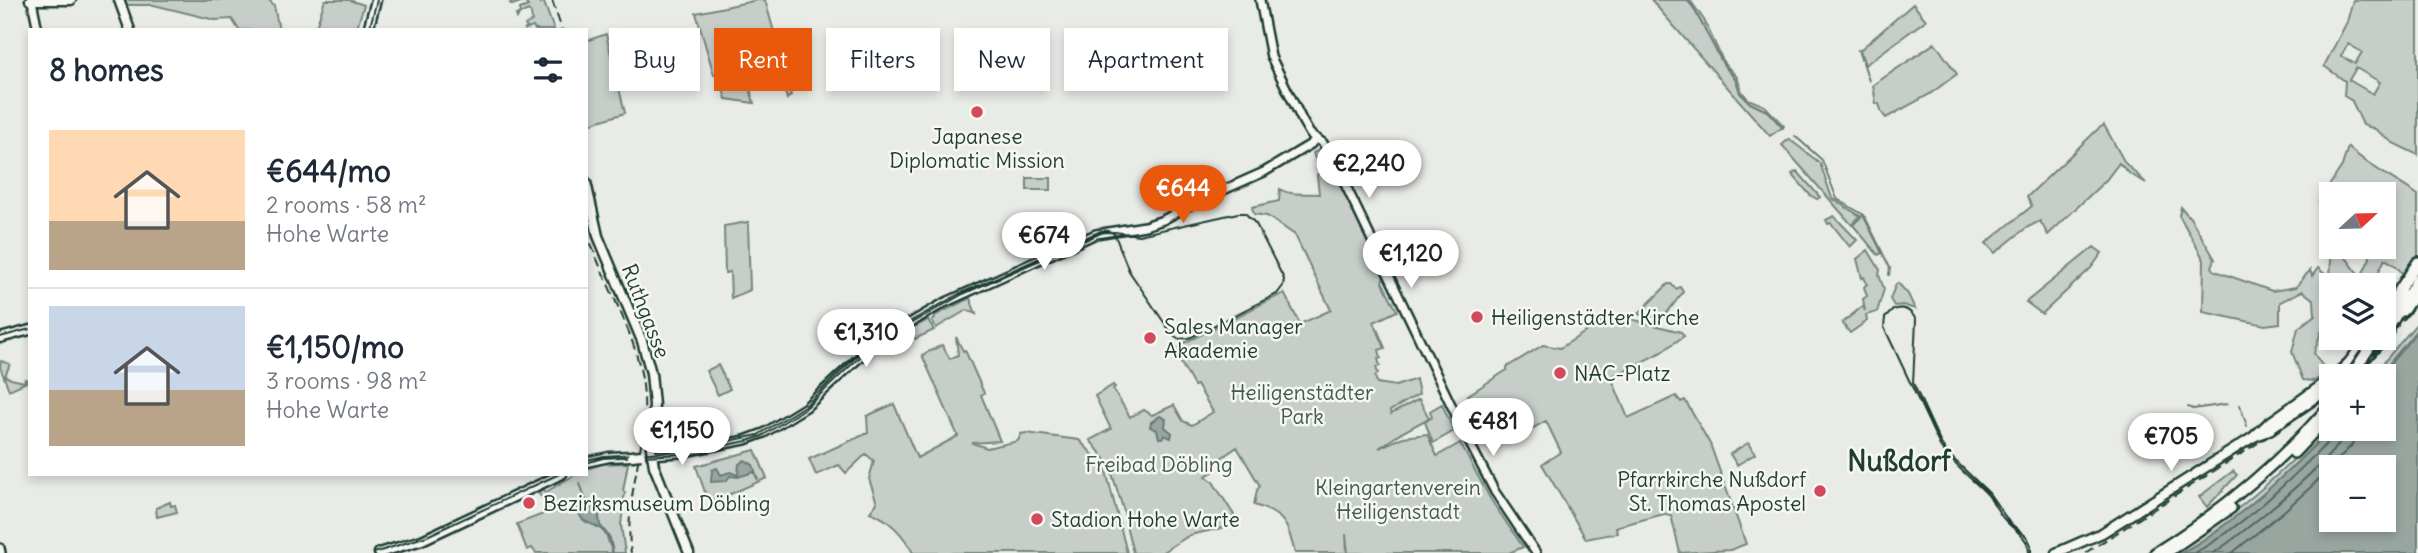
<!DOCTYPE html>
<meta charset="utf-8">
<style>
body{margin:0;font-family:Delius,sans-serif;background:#f2f2f3;color:#1f2937;height:100vh;display:flex;flex-direction:column;font-size:26px;white-space:nowrap}
*{box-sizing:border-box;margin:0}
p{font-size:23px;color:#747a83}
.icon{flex:none;width:38px;height:38px;fill:none;stroke:currentColor;stroke-width:2;stroke-linecap:round;stroke-linejoin:round}
.map{position:relative;flex:1;overflow:hidden}
.details{position:absolute;left:28px;top:28px;width:560px;height:448px;display:flex;flex-direction:column;background:#fff;border-radius:0px;box-shadow:0 4px 10px #0003}
.details>*{flex:none}
.top-card{position:absolute;left:609px;top:28px;width:665px;height:63px;display:flex;gap:14px}
.needle{width:46px;rotate:68deg}
.tools{position:absolute;left:2319px;top:182px;display:grid;gap:14px}
.tools a{display:grid;place-items:center;width:77px;height:77px;border-radius:0px;background:#fff;box-shadow:0 4px 10px #0003;font-size:35px}
.price{position:absolute;translate:-50% -60px;padding:0 16px;border-radius:24px;background:#fff;color:#222;font-size:23px;line-height:46px;filter:drop-shadow(0 2px 4px #0008)}
.price::after{content:'';position:absolute;left:50%;top:42px;width:21px;height:16px;margin-left:-10px;background:inherit;clip-path:polygon(0 0,100% 0,50% 100%)}
.price.selected{background:#ea580c;color:#fff}
ul{padding:0;list-style:none}
li{display:flex;align-items:center;gap:21px;height:175px;padding:0 21px}
li+li{border-top:2px solid #e0e1e3}
li span{display:grid;place-items:center;flex:none;width:196px;height:140px;border-radius:0px;color:#555}
li>.icon{margin-inline-start:auto}
span .icon{width:84px;height:84px;fill:#fffc;stroke-width:1}
li b{font-size:30px}
h2{display:flex;justify-content:space-between;align-items:center;height:84px;padding:0 21px;font-size:30px}
.pill{padding:0 24px;border-radius:0px;background:#fff;box-shadow:0 4px 10px #0003;font-size:24px;line-height:63px}
.pill.selected{background:#ea580c;color:#fff}
.map>svg:first-child{display:block}
.green{fill:#c7cec9;stroke:#73867e;stroke-width:2;fill-rule:evenodd}
.water{fill:#99a6a0;stroke:#687c75;stroke-width:2;fill-rule:evenodd}
.lines{fill:none;stroke-linecap:round;stroke-linejoin:round}
.shore{stroke:#50675f;stroke-width:2}
.stream{stroke:#687c75;stroke-width:2}
.tertiary-casing{stroke:#1f3d34;stroke-width:12}
.secondary-casing{stroke:#1f3d34;stroke-width:13}
.primary-casing{stroke:#1f3d34;stroke-width:14}
.trunk-casing{stroke:#1f3d34;stroke-width:14}
.tertiary{stroke:#f6f6f2;stroke-width:7}
.secondary{stroke:#f6f6f2;stroke-width:8}
.primary{stroke:#f6f6f2;stroke-width:9}
.trunk{stroke:#f6f6f2;stroke-width:9}
.tram{stroke:#1f3d34;stroke-width:2}
.rail{stroke:#1f3d34;stroke-width:2;stroke-dasharray:10 5;stroke-linecap:butt}
.secondary-bridge-casing{stroke:#1f3d34;stroke-width:13;stroke-linecap:butt}
.trunk-bridge-casing{stroke:#1f3d34;stroke-width:14;stroke-linecap:butt}
.secondary-bridge{stroke:#f6f6f2;stroke-width:8}
.trunk-bridge{stroke:#f6f6f2;stroke-width:9}
.poi-dot{fill:#d1495b;stroke:#f6f6f2;stroke-width:2.5}
.labels{text-anchor:middle;dominant-baseline:central;stroke-width:5;stroke-linejoin:round;paint-order:stroke}
.poi-label{font-size:21px;fill:#1f3d34;stroke:#f6f6f2;text-anchor:start}
.street-label{font-size:21px;fill:#1f3d34;stroke:#f6f6f2}
.park-label{font-size:21px;fill:#415a52;stroke:#f6f6f2}
.district-label{font-size:28px;font-weight:bold;fill:#1f3d34;stroke:#f6f6f2}
</style>
<div class="map">
<svg width="2418" height="553" viewBox="0 0 2418 553">
<rect width="100%" height="100%" fill="#e9ebe7"/>
<filter id="ink" filterUnits="userSpaceOnUse"><feTurbulence type="fractalNoise" baseFrequency=".0143" numOctaves="2"/><feDisplacementMap in="SourceGraphic" scale="14" xChannelSelector="R" yChannelSelector="G"/><feConvolveMatrix kernelMatrix="1 2 1 2 8 2 1 2 1" color-interpolation-filters="sRGB"/></filter>
<g filter="url(#ink)">
<path class="green" d="M125 0H268L274 6 279 30H239L232 19 215 20 154 5H127Z
M325 0H349L364 5 356 30H315Z
M517 0H540L541 3 543 0 554 30H535L533 27 524 30 527 28 525 25 532 21 531 13 528 10 520 14 517 18 516 15 520 13V9L528 6 524 1 512 5 510 3Z
M758 0H765L783 64 780 65 783 77 786 80 791 95 787 99 776 58 770 61 766 57 761 62 744 67 754 103 726 99 718 74 714 75 696 13Z
M1651 0H1690L1704 20 1724 63 1737 77 1742 92 1748 99 1765 106 1784 126 1770 136Z
M2353 0H2418V155L2393 143 2375 129 2363 125 2352 101 2344 96 2345 81 2324 66 2347 22ZM2348 44 2362 52 2355 64 2341 56ZM2356 68 2380 82 2373 94 2349 80Z
M1913 4 1926 20 1865 65 1860 50Z
M606 34 625 113 586 125V41Z
M1935 43 1957 74 1930 94 1886 118 1882 113 1879 104H1876L1873 85Z
M2104 125 2125 163 2146 183 2130 174 2119 163 2106 180 2048 235 2040 221 2026 228 1995 253 1986 243 2032 206 2027 197 2098 129Z
M1789 139 1820 163 1832 198 1860 216 1852 225 1782 145Z
M2348 147C2369 167 2395 179 2418 195V257L2403 274 2396 266 2385 259 2375 279V285H2331V326L2321 332 2314 353 2327 373 2314 381 2303 380 2292 352 2298 328 2315 315 2314 300 2302 291 2280 302V323L2265 325 2203 312 2204 260 2179 215 2181 207 2191 219 2215 259 2212 267 2215 271 2272 291 2296 287 2310 270 2312 276 2318 268 2327 276 2330 275 2332 247C2346 253 2351 266 2361 277L2370 258 2368 247H2384V194H2331V242L2328 218 2325 216 2319 201 2342 166Z
M1321 149 1341 186 1384 277 1382 281 1397 311 1374 322 1385 348 1379 350 1381 358 1378 359 1380 366 1376 367 1378 374 1375 376 1377 383 1396 386 1416 379 1419 394 1390 411 1391 414 1419 399 1429 418 1401 433 1379 448 1403 437 1427 434 1437 456 1460 443 1491 500 1523 547 1509 553H1348L1346 534 1347 553H1295C1287 524 1286 515 1254 505L1257 490 1260 486 1237 447 1217 461 1214 471 1206 476 1213 482 1234 515 1226 527 1190 535 1161 553H1133L1125 521 1126 518 1109 464 1090 440 1111 429 1095 396 1113 385 1115 387 1113 389 1130 417 1144 410 1152 415 1174 405 1183 421 1192 425 1213 412 1197 385 1194 386 1177 356H1174L1172 352 1184 343 1284 293 1300 324 1331 310 1295 235 1267 216 1254 214 1252 207 1279 201 1280 189C1290 196 1307 193 1319 194L1317 175 1320 172 1313 153Z
M1797 171 1820 197 1817 199 1810 195 1792 174Z
M1027 178H1051V190H1027Z
M1863 215 1882 253 1878 255 1853 225Z
M1834 216 1857 240 1850 247 1831 223 1828 224 1826 220Z
M748 222 750 290 731 298 730 272 725 273 724 226Z
M2094 247 2102 253 2091 268 2042 314 2026 302Z
M1868 250 1880 270 1879 275 1884 289 1877 312 1866 315 1867 321 1850 333 1842 323 1863 306 1865 311 1863 299 1867 296 1864 287 1867 284 1864 277 1862 278 1857 259Z
M1898 283 1908 294 1915 309 1903 305 1894 306 1890 299 1896 284Z
M1668 284H1671L1676 289 1680 287 1683 292 1663 318 1638 314Z
M970 298 976 314 967 310 936 328 932 321 935 319 934 316Z
M1607 313 1681 332 1684 336 1660 353 1611 377 1628 418 1676 396 1681 402 1685 400 1710 444 1746 544 1730 550 1680 553 1671 515 1664 514 1619 526 1616 527 1617 533 1586 539 1542 464 1561 452 1546 421 1521 435 1506 406 1485 417 1476 401 1472 402 1468 395 1507 370V367L1543 345 1560 348 1598 324Z
M928 320 934 330 915 339 910 329Z
M2418 322V328L2383 371 2378 376H2372Z
M956 337 963 351 965 350 984 393 981 395 1000 441 972 443 987 448 1018 441 1021 434 1026 433 1079 440 1105 467 1127 553H913C904 535 889 519 870 512L877 503 869 479 874 461 866 454 846 473 839 465 816 475 809 459 868 433 867 416 894 404 917 458 958 436 922 355 942 345 950 359 958 355Z
M1 361 10 364 5 376 11 379 24 382 25 379 29 381 9 390 0 367Z
M718 365 730 389 718 395 706 371Z
M1442 404 1454 431 1433 443 1425 422 1432 417 1430 411Z
M2331 421V427C2295 465 2257 505 2213 534 2203 541 2191 547 2180 553H2175C2233 517 2285 471 2331 421Z
M1748 443 1755 454 1737 465 1730 454Z
M755 450 767 478 712 502 707 498 696 466Z
M628 463 623 491 625 492 621 525 625 553H536L532 548 527 550 517 524 546 513 547 503 537 492 543 489 546 492 576 474H586V469L603 464Z
M2233 471 2237 475 2207 507 2199 497Z
M170 502 171 506 175 505 177 512 157 517 156 508Z"/>
<path class="water" d="M2418 330V553H2182C2239 520 2285 475 2331 429H2384V376H2380ZM2331 467H2384V520H2331Z
M1160 416 1166 419 1165 427 1172 433 1171 438 1164 435 1162 438H1159L1157 430 1150 427 1151 422Z
M745 460 753 465 758 480 754 472 738 477 730 476 726 481 711 482 712 470 717 468 721 475 730 472 738 475 739 464Z
M584 498 598 508 600 525 610 538 613 553C610 548 609 538 604 532 592 519 581 529 577 505Z"/>
<g class="lines">
<path class="shore" d="M2195 553C2249 522 2292 478 2335 435L2338 429
M2213 553C2237 539 2343 452 2347 429
M2232 553 2283 512 2313 485 2352 445 2357 429"/>
<path class="stream" d="M1687 0 1693 7 1723 64 1736 80 1740 93 1750 103 1767 111 1783 128
M1858 50 1861 59
M1863 62 1869 81
M1795 136 1822 160 1837 199 1864 215 1890 268 1889 275
M2240 405 2247 426
M2188 407 2193 409 2227 404
M580 483 585 498"/>
<g class="tertiary-casing">
<path id="tertiary" d="M1260 0 1271 57 1303 122 1310 134 1323 143 1344 182 1467 438 1495 492 1536 553
M32 1 38 30
M651 455 679 453 745 440 764 433 806 407 874 344 944 303 1096 234 1145 226 1163 220 1192 204 1264 172 1311 144 1316 138
M0 548 1 553"/>
</g>
<g class="secondary-casing">
<path id="secondary" d="M30 0H71
M119 0 130 30
M368 30 376 0
M586 182 598 236 642 341 651 373 654 405 651 448 654 466 689 553
M0 338 30 330
M586 462 609 457 632 456
M379 553 422 540 562 474
M2056 553 2102 533 2255 436"/>
</g>
<g class="primary-casing">
<path id="primary" d="M2403 311 2418 289
M2384 313 2418 262
M2366 357 2389 331
M2335 376 2349 363 2368 338
M2260 434 2270 429 2324 392
M2255 436 2268 424 2331 379"/>
</g>
<g class="trunk-casing">
<path id="trunk" d="M2386 320 2403 294
M2384 336 2418 278
M2294 453 2328 417
M2155 553C2221 512 2280 463 2331 404
M2166 553 2231 508"/>
</g>
<use href="#tertiary" class="tertiary"/>
<use href="#secondary" class="secondary"/>
<use href="#primary" class="primary"/>
<use href="#trunk" class="trunk"/>
<path class="tram" d="M369 30 377 0
M0 337 30 329
M586 460 604 456 681 451 758 435 806 405 861 352 879 339 959 294 1101 231C1106 230 1111 231 1115 235L1129 271 1172 334 1179 339 1189 338 1277 294 1283 286 1284 279 1256 224 1245 213H1238L1139 235 1114 232C1109 232 1105 232 1101 233L963 294 885 338 865 352 807 407 762 436 747 441 682 454 603 458 586 463
M374 553 427 536 559 474
M2029 553C2029 536 2014 531 2004 519 1997 511 1993 500 1986 493 1970 477 1952 464 1940 446L1884 327 1885 318 1893 310C1903 306 1911 310 1916 320L1913 383 1940 442 1948 454 1989 493 2009 522 2027 537 2031 545V553"/>
<path class="rail" d="M552 0 562 30
M586 229C603 285 641 337 644 397 647 450 623 500 631 553
M2351 376 2382 346 2418 300
M2085 553 2258 443 2331 393"/>
<g class="secondary-bridge-casing">
<path id="secondary-bridge" d="M632 456 641 455"/>
</g>
<g class="trunk-bridge-casing">
<path id="trunk-bridge" d="M2351 376 2376 338"/>
</g>
<use href="#secondary-bridge" class="secondary-bridge"/>
<use href="#trunk-bridge" class="trunk-bridge"/>
</g>
</g>
<g class="poi-dot">
<circle cx="977" cy="112" r="7"/>
<circle cx="1477" cy="317" r="7"/>
<circle cx="1150" cy="338" r="7"/>
<circle cx="1560" cy="373" r="7"/>
<circle cx="1820" cy="491" r="7"/>
<circle cx="529" cy="503" r="7"/>
<circle cx="1037" cy="519" r="7"/>
</g>
<g class="labels">
<g class="poi-label">
<text x="977" y="136" text-anchor="middle">Japanese<tspan x="977" dy="24">Diplomatic Mission</tspan></text>
<text x="1491" y="317">Heiligenstädter Kirche</text>
<text x="1164" y="326">Sales Manager<tspan x="1164" dy="24">Akademie</tspan></text>
<text x="1574" y="373">NAC-Platz</text>
<text x="1806" y="479" text-anchor="end">Pfarrkirche Nußdorf<tspan x="1806" dy="24">St. Thomas Apostel</tspan></text>
<text x="543" y="503">Bezirksmuseum Döbling</text>
<text x="1051" y="519">Stadion Hohe Warte</text>
</g>
<g class="street-label">
<text transform="translate(646 311) rotate(69)">Ruthgasse</text>
</g>
<g class="park-label">
<text x="1302" y="392">Heiligenstädter<tspan x="1302" dy="24">Park</tspan></text>
<text x="1159" y="464">Freibad Döbling</text>
<text x="1398" y="487">Kleingartenverein<tspan x="1398" dy="24">Heiligenstadt</tspan></text>
</g>
<g class="district-label">
<text x="1899" y="461">Nußdorf</text>
</g>
</g>
</svg>
<div class="tools">
<a><svg class="needle" viewBox="-14 -14 28 28"><path d="M0-13l5 13h-10z" fill="#e53935"/><path d="M0 13l5-13h-10z" fill="#747a83"/></svg></a>
<a><svg class="icon" aria-label="layers" viewBox="0 0 24 24"><path d="M12 4l9 5-9 5-9-5zM3 14l9 5 9-5"/></svg></a>
<a>+</a>
<a>−</a>
</div>
<b class="price" style="left:1369px;top:200px">€2,240</b>
<b class="price selected" style="left:1183px;top:225px">€644</b>
<b class="price" style="left:1044px;top:272px">€674</b>
<b class="price" style="left:1411px;top:290px">€1,120</b>
<b class="price" style="left:866px;top:369px">€1,310</b>
<b class="price" style="left:1493px;top:458px">€481</b>
<b class="price" style="left:682px;top:467px">€1,150</b>
<b class="price" style="left:2171px;top:473px">€705</b>
<div class="top-card">
<a class="pill">Buy</a>
<a class="pill selected">Rent</a>
<a class="pill">Filters</a>
<a class="pill">New</a>
<a class="pill">Apartment</a>
</div>
<section class="details">
<h2>8 homes<svg class="icon" aria-label="filters" viewBox="0 0 24 24"><path d="M4 7h16M4 17h16"/><circle cx="9" cy="7" r="2"/><circle cx="15" cy="17" r="2"/></svg></h2>
<ul>
<li><span style="background:linear-gradient(#ffd9b3 65%,#b9a48a 0)"><svg class="icon" aria-label="home" viewBox="0 0 24 24"><path d="M3 11l9-7 9 7M6 9v11h12V9"/></svg></span><div><b>€644/mo</b><p>2 rooms · 58 m²</p><p>Hohe Warte</p></div></li>
<li><span style="background:linear-gradient(#c9d6e8 60%,#b9a48a 0)"><svg class="icon" aria-label="home" viewBox="0 0 24 24"><path d="M3 11l9-7 9 7M6 9v11h12V9"/></svg></span><div><b>€1,150/mo</b><p>3 rooms · 98 m²</p><p>Hohe Warte</p></div></li>
</ul>
</section>
</div>
